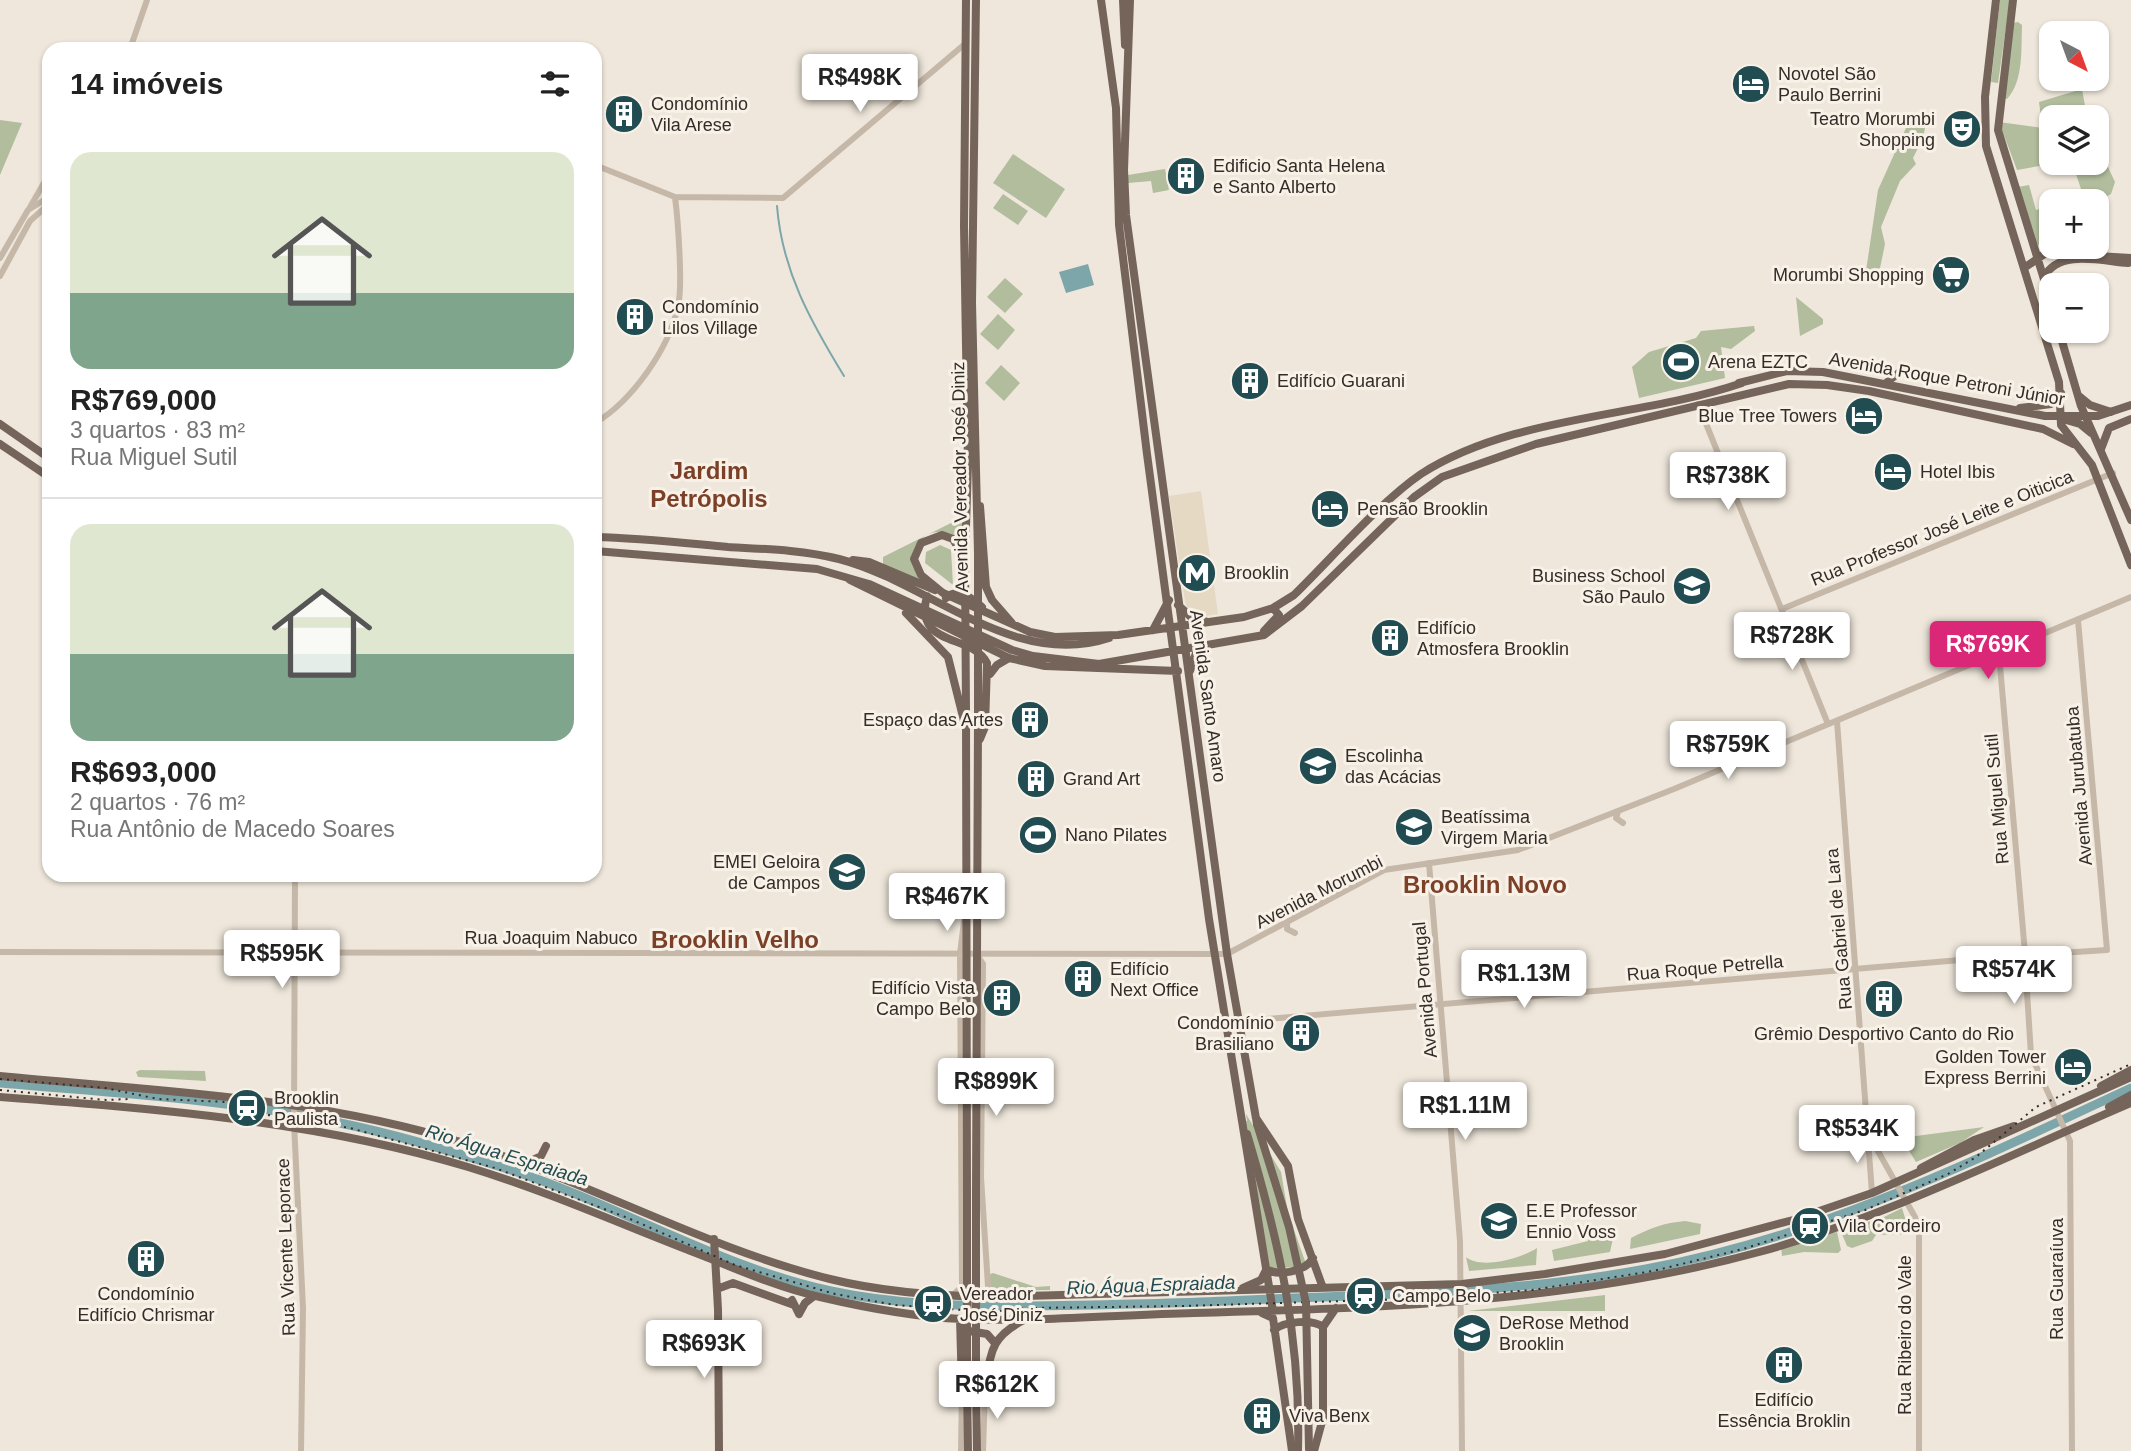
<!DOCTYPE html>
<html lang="pt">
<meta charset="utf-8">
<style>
body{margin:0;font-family:Arial,sans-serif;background:#f6f6f6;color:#222;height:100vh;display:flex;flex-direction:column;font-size:26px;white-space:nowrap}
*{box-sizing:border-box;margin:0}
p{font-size:23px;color:#767676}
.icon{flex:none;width:38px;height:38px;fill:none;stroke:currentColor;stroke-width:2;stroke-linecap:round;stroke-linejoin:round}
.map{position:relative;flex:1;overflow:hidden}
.drawer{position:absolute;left:42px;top:42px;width:560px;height:840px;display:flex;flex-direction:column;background:#fff;border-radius:21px;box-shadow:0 2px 5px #0004}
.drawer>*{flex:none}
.needle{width:46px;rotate:139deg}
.tools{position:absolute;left:2039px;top:21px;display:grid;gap:14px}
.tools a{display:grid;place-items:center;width:70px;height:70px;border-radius:14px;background:#fff;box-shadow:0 2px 5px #0004;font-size:35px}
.price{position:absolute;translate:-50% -60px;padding:0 16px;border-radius:7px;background:#fff;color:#222;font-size:23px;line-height:46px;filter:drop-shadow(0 2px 4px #0008)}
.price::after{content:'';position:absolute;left:50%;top:42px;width:21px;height:16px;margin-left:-10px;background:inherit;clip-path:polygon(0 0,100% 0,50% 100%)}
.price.selected{background:#db2777;color:#fff}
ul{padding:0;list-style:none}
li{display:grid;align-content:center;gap:14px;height:371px;padding:0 28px}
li+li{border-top:2px solid #e0e0e0}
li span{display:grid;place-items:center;height:217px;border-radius:21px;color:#555}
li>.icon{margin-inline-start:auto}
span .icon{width:126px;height:126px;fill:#fffc;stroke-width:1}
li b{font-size:30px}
h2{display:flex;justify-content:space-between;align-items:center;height:84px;padding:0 28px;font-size:30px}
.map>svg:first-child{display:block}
.green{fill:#b1bd9d}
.plaza{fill:#e6d9c4}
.water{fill:#7da6aa}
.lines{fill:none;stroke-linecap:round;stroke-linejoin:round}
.stream{stroke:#7da6aa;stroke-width:2}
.river{stroke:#7da6aa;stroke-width:9}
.minor{stroke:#c6b8a8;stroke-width:6}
.major{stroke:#75645a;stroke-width:8}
.rail{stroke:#342c28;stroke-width:2;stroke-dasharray:2 5;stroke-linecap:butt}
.major-bridge{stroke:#75645a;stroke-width:8}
.labels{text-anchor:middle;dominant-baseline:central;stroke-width:6;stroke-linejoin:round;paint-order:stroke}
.poi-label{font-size:18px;fill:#342c28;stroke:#f8f1e7;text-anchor:start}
.street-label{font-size:18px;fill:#342c28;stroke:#f8f1e7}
.water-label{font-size:19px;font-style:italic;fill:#214c52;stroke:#f8f1e7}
.district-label{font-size:24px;font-weight:bold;fill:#7c4028;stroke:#f8f1e7}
</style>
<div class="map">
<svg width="2131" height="1451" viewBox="0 0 2131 1451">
<rect width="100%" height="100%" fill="#efe7db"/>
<path class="green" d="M2000 0H2010L1998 83 1991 82Z
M2018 22 2022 25C2021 48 2024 81 2007 99L2003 98 2013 23Z
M2082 89 2087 117H2051V126L2042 125 2039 102Z
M1928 113 1923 138 1913 158 1916 164 1900 181 1881 227 1885 244 1879 273 1866 271 1878 190 1910 119Z
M0 120 22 123 0 175Z
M1999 122 2051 129V163H2056L2017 170Z
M1013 154 1065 189 1046 218 993 183Z
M2093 167H2108L2115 182 2111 194 2099 201 2083 195 2076 174Z
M1165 169 1169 190 1153 193 1151 181 1128 183V175Z
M2029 185 2036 210 2051 206V247H2082L2081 251 2044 250 2036 243 2018 187Z
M1003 194 1028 211 1018 225 993 208Z
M1005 278 1023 294 1005 313 987 297Z
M1796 297 1823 319V324L1800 336Z
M998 314 1015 330 998 350 980 334Z
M1754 326 1755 331 1731 349 1721 347 1725 378 1639 398 1632 367 1649 352 1696 338 1701 331Z
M1001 365 1020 383 1004 401 985 383Z
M959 519 963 520 962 543C937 514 892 547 924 582L883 565V557Z
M940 545 951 550 953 585 925 563 926 552Z
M140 1070 205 1071 206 1081 138 1077 136 1072Z
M1246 1114 1281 1172 1288 1213 1305 1261 1304 1266 1270 1269 1243 1122 1247 1121Z
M1984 1127 1960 1143 1916 1162 1901 1138Z
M1902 1208 1910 1234 1876 1235 1872 1241 1852 1248 1847 1246 1839 1227 1878 1220Z
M1685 1221 1701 1224 1700 1234 1630 1249 1631 1238C1650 1228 1664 1223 1685 1221Z
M1588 1232 1614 1234 1610 1252 1554 1261 1552 1250 1588 1241Z
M1837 1232 1841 1250 1838 1253 1804 1252 1782 1256 1781 1246Z
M1537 1248 1536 1265 1469 1271 1466 1257C1481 1270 1522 1258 1537 1248Z
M993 1273 1036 1287 1050 1286V1290L991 1291 988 1275Z
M1605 1295V1311H1468Z"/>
<path class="plaza" d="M1201 491 1218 614 1201 617 1187 607 1185 601 1169 496Z"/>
<path class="water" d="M1088 264 1094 285 1066 293 1059 272Z"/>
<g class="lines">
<path class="stream" d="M777 206C782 271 811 322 844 376"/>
<path class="river" d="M0 1083C113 1093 229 1099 340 1123 398 1135 455 1152 511 1170 619 1205 719 1267 831 1291 896 1305 962 1306 1029 1306 1095 1305 1161 1304 1227 1301 1368 1294 1507 1295 1646 1269 1817 1238 1974 1161 2131 1088"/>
<path class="minor" d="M130 49 147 0
M595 165 675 197 783 198 966 43
M29 209 49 174
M0 258 28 210 49 197
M0 276 30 221 49 204
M1698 404 1828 724
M595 423C632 401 669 349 678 306 683 287 678 220 675 197
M1782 609 2113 473
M1999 654 2025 953
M1837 721 1872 1193
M1618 812 1616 818 1623 823
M1429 863 1460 1241 1462 1451
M295 875 294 1123 303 1308 301 1451
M1287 922V929L1295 933
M0 952 1227 954 1384 870 1518 850 1674 789 2131 597
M977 955 983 964 981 1177 988 1286 992 1297
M2027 955 2107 950 2078 620
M2025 960 2031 1055 2070 1141 2072 1451
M1238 1025 1254 1020 2019 955
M1870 1137 1915 1217 1919 1231V1451
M952 1296 962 1286 960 954 964 921
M961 1451 962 1389H965
M983 1451 985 1390"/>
<path class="major" d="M976 0 972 303 978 553
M1101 0 1116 108 1119 225 1147 454 1209 919 1273 1311
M1123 0 1125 45
M1130 0 1124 170 1126 215 1227 954 1257 1124
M1996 0 1985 97 1986 146 2059 382 2061 425 2092 465 2131 565
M2013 0 1998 130 2051 302
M2024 268 2046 253 2131 258
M2044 277C2059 249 2101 261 2128 263
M2059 331 2081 406 2131 520
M1739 383 1787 371 1823 372 2045 416H2098L2131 405
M1886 383 1901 371
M2079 396 2090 405 2111 412
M2020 408 2051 404 2061 393
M2066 420 2080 424 2091 433
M0 424 49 458
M0 444 49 477
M2101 449 2109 428 2131 419
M980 506 986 587 992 600 1012 623
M595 537C640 538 684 543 728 547 765 549 803 550 839 559 928 582 1013 670 1109 638
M595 551 817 569 869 584 1012 650 1033 656 1099 664 1264 635 1302 606 1414 497 1442 477 1536 444 1789 384 1827 385 1869 391 2043 429 2073 444
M965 557 968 465 964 226 966 0
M853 560 869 562 935 590
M965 560 953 539 942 535 921 543 914 559 921 575 943 593 1030 632 1055 637 1118 635 1244 617 1273 608 1294 595C1331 559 1380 502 1421 474 1513 415 1640 418 1742 383
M850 580 1009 658 1045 666 1178 671
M927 596C913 648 972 633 987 663L985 727 980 739
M946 598C959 586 971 598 982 607
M1178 605 1191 617 1205 621
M906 613 948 657 964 721
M1153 630 1169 600
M1264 631 1279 615 1273 608
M1190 671 1196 653 1204 648
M990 674 997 665 1009 658
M966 713 967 1192
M0 1076C156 1091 313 1096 464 1143 588 1181 705 1248 830 1279 882 1292 937 1296 992 1297L1462 1284 1545 1274 1665 1254 1793 1220 1872 1193 2131 1077
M2101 1086 2131 1070
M0 1097C158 1109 316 1121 468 1167 550 1192 627 1227 706 1257 743 1272 781 1288 820 1297 867 1308 914 1317 962 1319 1039 1322 1117 1315 1194 1313 1385 1308 1577 1302 1763 1251 1891 1215 2009 1155 2131 1103
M2109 1107 2131 1095
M1256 1118 1288 1166 1298 1219 1323 1288
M526 1163 541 1156 546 1146
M1921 1168 1974 1140 2014 1126
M976 1193 978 720
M714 1239 718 1309 719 1451
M1266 1269C1279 1277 1306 1271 1313 1258
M1243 1288 1261 1280 1265 1272
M717 1289 733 1283 794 1305
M792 1300 799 1314
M1262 1313 1273 1318 1292 1451
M799 1314 805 1303 814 1296
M960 1319 962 1389
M1274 1330C1284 1321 1313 1319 1323 1327
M969 1331 987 1334 994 1342
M967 1385 968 1451
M976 1385 977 1451
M985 1390C991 1353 989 1337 1026 1319
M1314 1451 1323 1418V1327L1336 1308"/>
<path class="rail" d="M0 1079 105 1088 158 1099 227 1102
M0 1090 106 1100 129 1099
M268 1115 350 1128 495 1168 628 1218 735 1265 835 1294 895 1305 989 1312 1029 1308 1183 1306 1408 1299 1532 1290 1653 1271 1743 1249 1865 1210 1948 1174 1976 1157 2036 1107 2131 1064"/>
<path class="major-bridge" d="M965 560 966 713
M978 720V553
M1257 1124 1289 1227 1306 1303 1309 1449
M1247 1134C1279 1241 1301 1338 1298 1451
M967 1192V1385
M976 1193V1385"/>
</g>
<defs>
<g id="hotel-disc" transform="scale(2.0125)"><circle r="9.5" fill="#214c52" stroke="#f8f1e7"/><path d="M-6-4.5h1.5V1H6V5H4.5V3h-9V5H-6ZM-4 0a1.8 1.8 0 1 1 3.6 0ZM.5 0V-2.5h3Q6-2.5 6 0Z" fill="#fff"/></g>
<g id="building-disc" transform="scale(2.0125)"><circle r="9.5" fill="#214c52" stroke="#f8f1e7"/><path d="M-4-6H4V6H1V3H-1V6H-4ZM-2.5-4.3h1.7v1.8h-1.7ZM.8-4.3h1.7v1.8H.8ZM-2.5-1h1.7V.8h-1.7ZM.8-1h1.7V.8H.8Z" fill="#fff"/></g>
<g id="theatre-disc" transform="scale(2.0125)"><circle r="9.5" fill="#214c52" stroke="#f8f1e7"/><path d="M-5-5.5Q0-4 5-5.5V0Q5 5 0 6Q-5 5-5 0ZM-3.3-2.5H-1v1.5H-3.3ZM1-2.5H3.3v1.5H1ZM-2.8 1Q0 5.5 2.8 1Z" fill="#fff"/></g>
<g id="supermarket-disc" transform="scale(2.0125)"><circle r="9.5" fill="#214c52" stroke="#f8f1e7"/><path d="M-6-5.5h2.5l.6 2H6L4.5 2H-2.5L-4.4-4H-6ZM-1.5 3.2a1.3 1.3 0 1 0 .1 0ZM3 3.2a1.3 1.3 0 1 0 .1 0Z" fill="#fff"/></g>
<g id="stadium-disc" transform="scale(2.0125)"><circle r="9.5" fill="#214c52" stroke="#f8f1e7"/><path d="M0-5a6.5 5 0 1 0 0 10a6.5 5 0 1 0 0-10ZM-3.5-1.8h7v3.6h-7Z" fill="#fff"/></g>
<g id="metro-disc" transform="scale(2.0125)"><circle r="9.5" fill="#214c52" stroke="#f8f1e7"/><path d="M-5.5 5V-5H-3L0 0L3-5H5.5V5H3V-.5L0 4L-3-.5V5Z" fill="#fff"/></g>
<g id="university-disc" transform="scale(2.0125)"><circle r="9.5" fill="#214c52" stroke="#f8f1e7"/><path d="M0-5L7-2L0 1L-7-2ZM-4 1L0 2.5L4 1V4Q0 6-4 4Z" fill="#fff"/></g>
<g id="school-disc" transform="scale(2.0125)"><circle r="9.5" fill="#214c52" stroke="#f8f1e7"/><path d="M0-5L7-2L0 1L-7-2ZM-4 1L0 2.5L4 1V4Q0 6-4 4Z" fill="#fff"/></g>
<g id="station-disc" transform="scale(2.0125)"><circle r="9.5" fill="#214c52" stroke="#f8f1e7"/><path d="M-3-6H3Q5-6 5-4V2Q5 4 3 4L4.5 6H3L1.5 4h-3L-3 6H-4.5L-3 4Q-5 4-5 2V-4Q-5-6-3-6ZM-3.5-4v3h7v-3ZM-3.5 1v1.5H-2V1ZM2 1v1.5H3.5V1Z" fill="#fff"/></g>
</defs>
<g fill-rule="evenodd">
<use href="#hotel-disc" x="1751" y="84"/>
<use href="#building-disc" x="624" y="114"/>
<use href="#theatre-disc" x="1962" y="129"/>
<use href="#building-disc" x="1186" y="176"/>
<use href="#supermarket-disc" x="1951" y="275"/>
<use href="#building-disc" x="635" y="317"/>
<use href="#stadium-disc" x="1681" y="362"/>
<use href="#building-disc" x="1250" y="381"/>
<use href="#hotel-disc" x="1864" y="416"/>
<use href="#hotel-disc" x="1893" y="472"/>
<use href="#hotel-disc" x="1330" y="509"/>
<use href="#metro-disc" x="1197" y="573"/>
<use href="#university-disc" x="1692" y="586"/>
<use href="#building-disc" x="1390" y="638"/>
<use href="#building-disc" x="1030" y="720"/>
<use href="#school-disc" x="1318" y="766"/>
<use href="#building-disc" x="1036" y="779"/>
<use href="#school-disc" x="1414" y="827"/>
<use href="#stadium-disc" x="1038" y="835"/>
<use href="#school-disc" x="847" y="872"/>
<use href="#building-disc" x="1083" y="979"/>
<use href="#building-disc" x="1002" y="998"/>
<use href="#building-disc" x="1884" y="999"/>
<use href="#building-disc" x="1301" y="1033"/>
<use href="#hotel-disc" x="2073" y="1067"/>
<use href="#station-disc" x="247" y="1108"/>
<use href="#school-disc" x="1499" y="1221"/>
<use href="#station-disc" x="1810" y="1226"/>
<use href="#building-disc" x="146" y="1259"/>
<use href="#station-disc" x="1365" y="1296"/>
<use href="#station-disc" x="933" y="1304"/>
<use href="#university-disc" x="1472" y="1333"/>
<use href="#building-disc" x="1784" y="1365"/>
<use href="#building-disc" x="1262" y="1416"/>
</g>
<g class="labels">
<g class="poi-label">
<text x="1778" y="74">Novotel São<tspan x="1778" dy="21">Paulo Berrini</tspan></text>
<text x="651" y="104">Condomínio<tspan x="651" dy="21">Vila Arese</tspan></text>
<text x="1935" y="119" text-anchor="end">Teatro Morumbi<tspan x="1935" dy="21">Shopping</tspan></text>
<text x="1213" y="166">Edificio Santa Helena<tspan x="1213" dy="21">e Santo Alberto</tspan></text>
<text x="1924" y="275" text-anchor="end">Morumbi Shopping</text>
<text x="662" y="307">Condomínio<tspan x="662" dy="21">Lilos Village</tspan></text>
<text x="1708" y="362">Arena EZTC</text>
<text x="1277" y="381">Edifício Guarani</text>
<text x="1837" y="416" text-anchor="end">Blue Tree Towers</text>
<text x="1920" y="472">Hotel Ibis</text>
<text x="1357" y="509">Pensão Brooklin</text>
<text x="1224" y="573">Brooklin</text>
<text x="1665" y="576" text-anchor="end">Business School<tspan x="1665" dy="21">São Paulo</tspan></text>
<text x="1417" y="628">Edifício<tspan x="1417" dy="21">Atmosfera Brooklin</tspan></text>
<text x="1003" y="720" text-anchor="end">Espaço das Artes</text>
<text x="1345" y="756">Escolinha<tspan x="1345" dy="21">das Acácias</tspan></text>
<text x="1063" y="779">Grand Art</text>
<text x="1441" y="817">Beatíssima<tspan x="1441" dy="21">Virgem Maria</tspan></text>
<text x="1065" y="835">Nano Pilates</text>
<text x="820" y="862" text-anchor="end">EMEI Geloira<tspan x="820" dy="21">de Campos</tspan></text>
<text x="1110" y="969">Edifício<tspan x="1110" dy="21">Next Office</tspan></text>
<text x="975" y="988" text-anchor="end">Edifício Vista<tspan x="975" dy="21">Campo Belo</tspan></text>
<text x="1274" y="1023" text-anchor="end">Condomínio<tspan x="1274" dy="21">Brasiliano</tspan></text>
<text x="1884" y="1034" text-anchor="middle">Grêmio Desportivo Canto do Rio</text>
<text x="2046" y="1057" text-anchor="end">Golden Tower<tspan x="2046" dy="21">Express Berrini</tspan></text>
<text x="274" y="1098">Brooklin<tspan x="274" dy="21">Paulista</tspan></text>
<text x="1526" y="1211">E.E Professor<tspan x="1526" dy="21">Ennio Voss</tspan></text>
<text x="1837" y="1226">Vila Cordeiro</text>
<text x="146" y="1294" text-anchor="middle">Condomínio<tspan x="146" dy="21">Edifício Chrismar</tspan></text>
<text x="960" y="1294">Vereador<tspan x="960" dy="21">José Diniz</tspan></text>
<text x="1392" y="1296">Campo Belo</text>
<text x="1499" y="1323">DeRose Method<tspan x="1499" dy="21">Brooklin</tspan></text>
<text x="1784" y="1400" text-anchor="middle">Edifício<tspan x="1784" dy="21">Essência Broklin</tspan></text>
<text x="1289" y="1416">Viva Benx</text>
</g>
<g class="street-label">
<text transform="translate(1947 379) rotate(10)">Avenida Roque Petroni Júnior</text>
<text transform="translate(960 477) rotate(-91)">Avenida Vereador José Diniz</text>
<text transform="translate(1942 528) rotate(-22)">Rua Professor José Leite e Oiticica</text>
<text transform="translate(1208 696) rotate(82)">Avenida Santo Amaro</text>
<text transform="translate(2079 786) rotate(-95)">Avenida Jurubatuba</text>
<text transform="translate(1997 799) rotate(-95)">Rua Miguel Sutil</text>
<text transform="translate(1319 892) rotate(-27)">Avenida Morumbi</text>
<text transform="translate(1839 929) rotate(-95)">Rua Gabriel de Lara</text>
<text x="551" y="938">Rua Joaquim Nabuco</text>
<text transform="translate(1705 968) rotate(-5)">Rua Roque Petrella</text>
<text transform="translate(1425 990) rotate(-95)">Avenida Portugal</text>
<text transform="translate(286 1247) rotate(-92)">Rua Vicente Leporace</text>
<text transform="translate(2057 1279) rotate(-90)">Rua Guaraíuva</text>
<text transform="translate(1905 1335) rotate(-90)">Rua Ribeiro do Vale</text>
</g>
<g class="water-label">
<text transform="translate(507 1155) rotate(17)">Rio Água Espraiada</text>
<text transform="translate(1151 1285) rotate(-2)">Rio Água Espraiada</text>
</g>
<g class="district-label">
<text x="709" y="470">Jardim<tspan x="709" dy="28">Petrópolis</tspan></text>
<text x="1485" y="884">Brooklin Novo</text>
<text x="735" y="939">Brooklin Velho</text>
</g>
</g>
</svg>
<div class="tools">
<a><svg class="needle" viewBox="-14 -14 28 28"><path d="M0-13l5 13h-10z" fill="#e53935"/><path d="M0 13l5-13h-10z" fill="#767676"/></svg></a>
<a><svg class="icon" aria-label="layers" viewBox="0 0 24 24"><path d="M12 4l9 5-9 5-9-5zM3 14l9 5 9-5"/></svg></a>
<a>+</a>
<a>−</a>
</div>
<b class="price" style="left:860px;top:114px">R$498K</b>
<b class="price" style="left:1728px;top:512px">R$738K</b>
<b class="price" style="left:1792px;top:672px">R$728K</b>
<b class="price selected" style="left:1988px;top:681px">R$769K</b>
<b class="price" style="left:1728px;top:781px">R$759K</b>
<b class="price" style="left:947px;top:933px">R$467K</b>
<b class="price" style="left:282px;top:990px">R$595K</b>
<b class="price" style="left:2014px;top:1006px">R$574K</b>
<b class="price" style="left:1524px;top:1010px">R$1.13M</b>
<b class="price" style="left:996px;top:1118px">R$899K</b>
<b class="price" style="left:1465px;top:1142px">R$1.11M</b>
<b class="price" style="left:1857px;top:1165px">R$534K</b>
<b class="price" style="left:704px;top:1380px">R$693K</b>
<b class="price" style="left:997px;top:1421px">R$612K</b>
<section class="drawer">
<h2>14 imóveis<svg class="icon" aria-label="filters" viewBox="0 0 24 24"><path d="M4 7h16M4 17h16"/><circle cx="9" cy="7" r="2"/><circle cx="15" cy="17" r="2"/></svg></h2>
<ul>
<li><span style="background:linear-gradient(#dfe7d0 65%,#7fa58c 0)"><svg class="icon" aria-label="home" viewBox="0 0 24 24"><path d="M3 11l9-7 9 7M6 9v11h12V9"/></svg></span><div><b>R$769,000</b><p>3 quartos · 83 m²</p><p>Rua Miguel Sutil</p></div></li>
<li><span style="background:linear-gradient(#dfe7d0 60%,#7fa58c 0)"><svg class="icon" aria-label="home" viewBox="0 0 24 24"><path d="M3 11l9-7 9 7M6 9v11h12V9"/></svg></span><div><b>R$693,000</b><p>2 quartos · 76 m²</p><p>Rua Antônio de Macedo Soares</p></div></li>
</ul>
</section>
</div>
